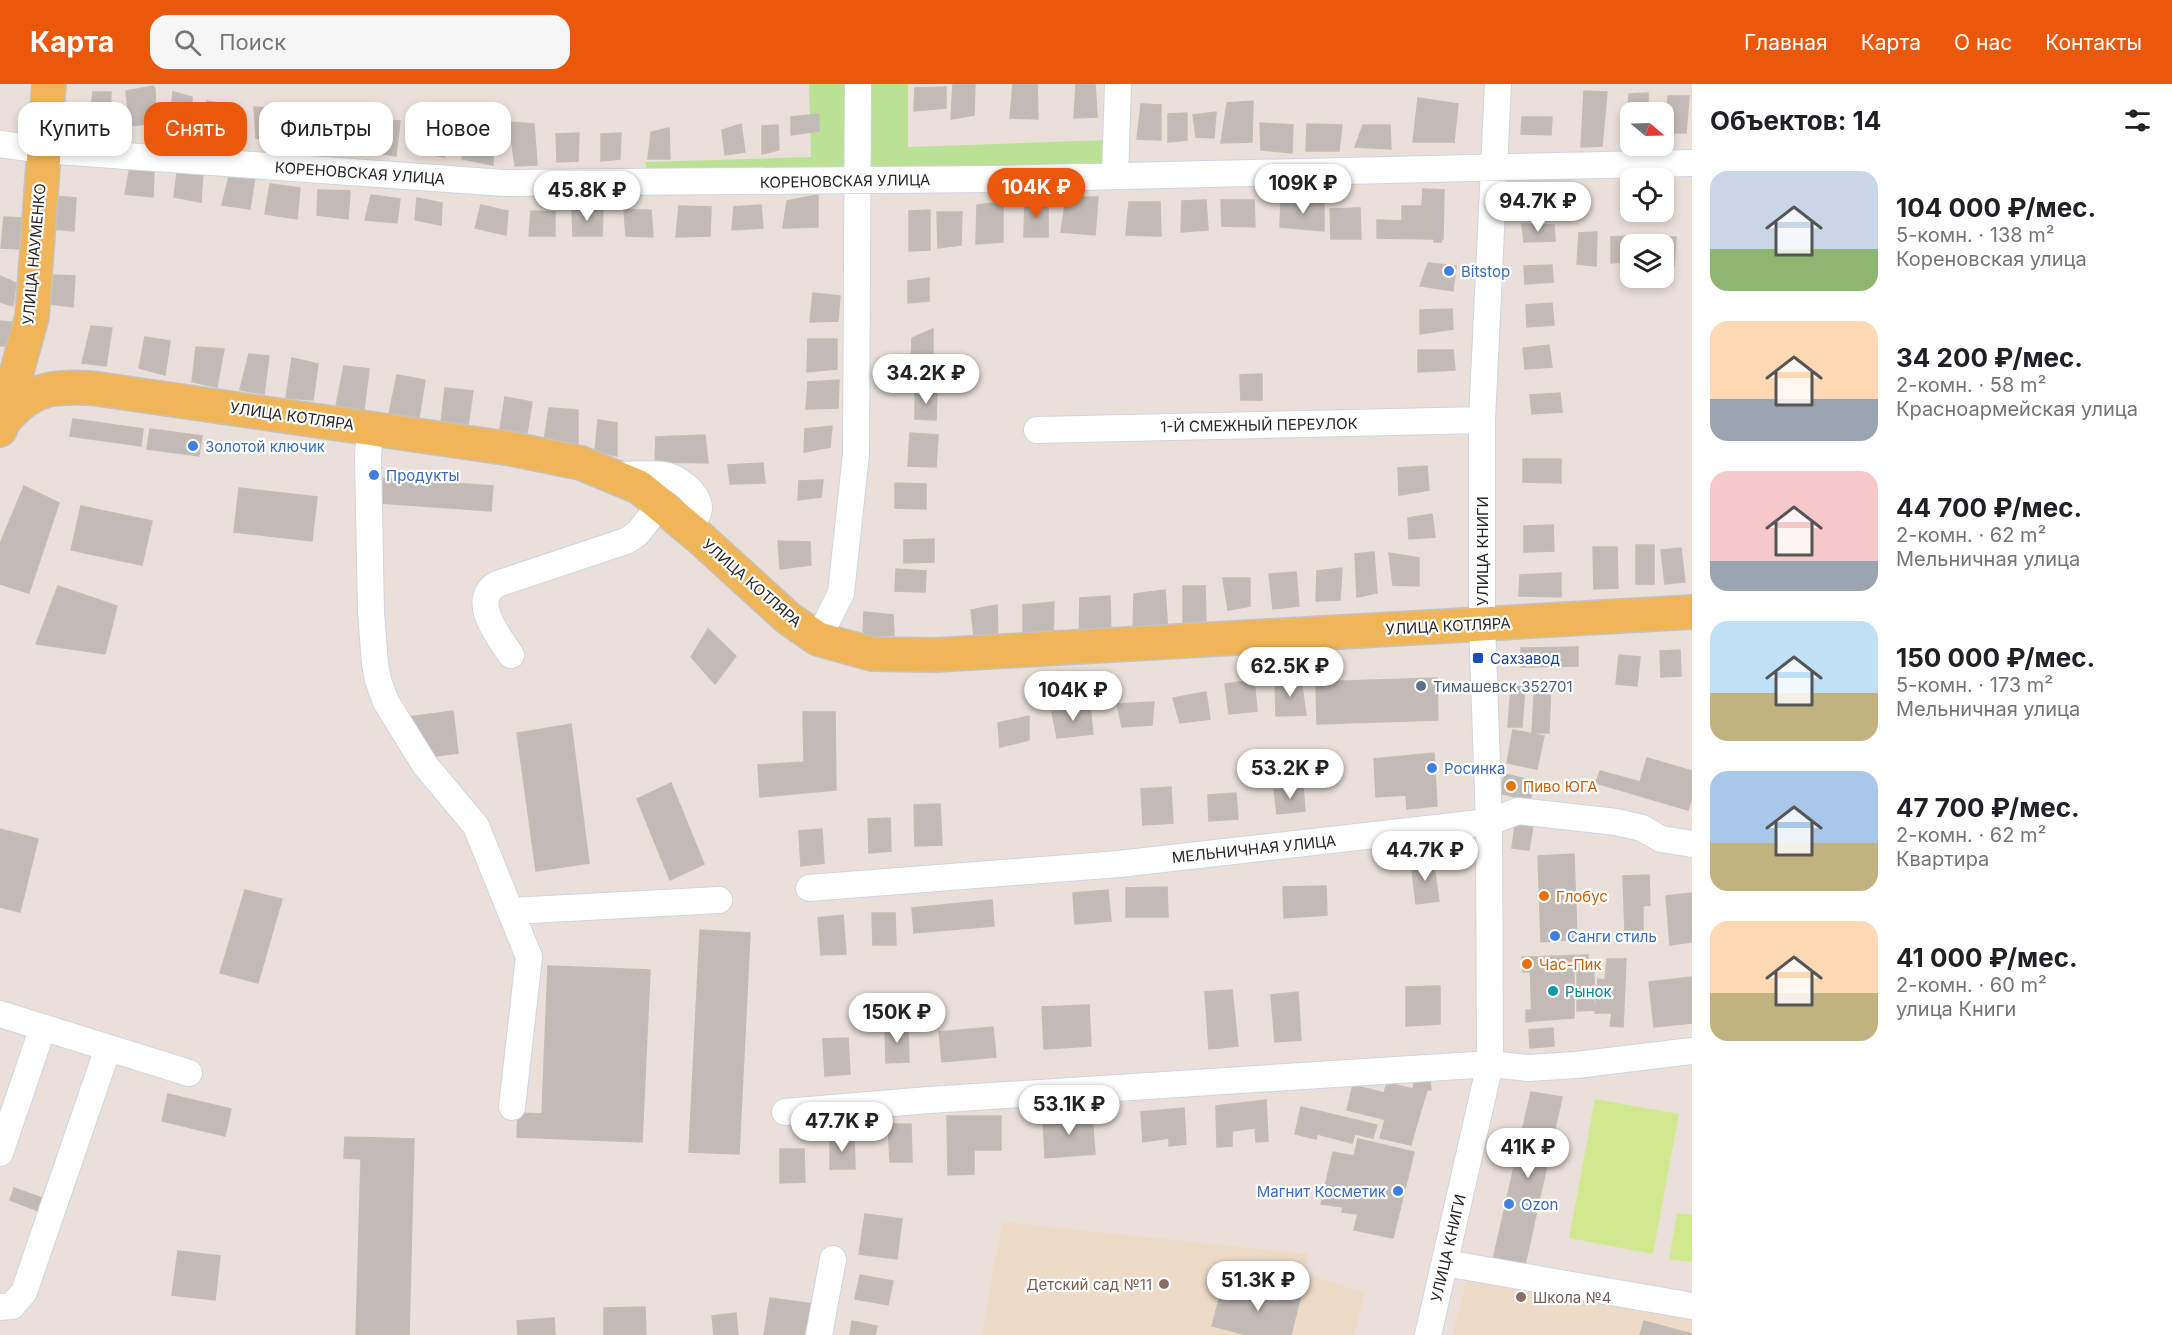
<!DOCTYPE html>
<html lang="ru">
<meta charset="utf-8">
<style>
body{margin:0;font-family:Inter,sans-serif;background:#f6f6f6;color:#202124;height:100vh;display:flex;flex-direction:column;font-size:22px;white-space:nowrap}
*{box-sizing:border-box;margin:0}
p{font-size:20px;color:#757577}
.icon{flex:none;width:33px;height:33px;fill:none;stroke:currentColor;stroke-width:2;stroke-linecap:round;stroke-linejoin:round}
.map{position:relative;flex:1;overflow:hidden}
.details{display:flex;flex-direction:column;background:#fff;width:480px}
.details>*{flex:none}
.top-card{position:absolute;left:18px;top:18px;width:570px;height:54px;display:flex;gap:12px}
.needle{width:39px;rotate:109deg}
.fabs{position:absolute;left:1620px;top:18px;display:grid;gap:12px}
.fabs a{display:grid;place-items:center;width:54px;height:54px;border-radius:12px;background:#fff;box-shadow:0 3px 9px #0003;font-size:30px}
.price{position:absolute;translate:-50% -51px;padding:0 14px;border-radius:21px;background:#fff;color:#222;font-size:20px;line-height:39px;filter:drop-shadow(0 2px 3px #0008)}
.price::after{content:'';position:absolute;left:50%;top:36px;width:18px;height:14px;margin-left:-9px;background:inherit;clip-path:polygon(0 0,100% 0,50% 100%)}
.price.current{background:#ea580c;color:#fff}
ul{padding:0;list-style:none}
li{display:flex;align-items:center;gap:18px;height:150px;padding:0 18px}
li span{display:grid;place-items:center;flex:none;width:168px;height:120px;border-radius:18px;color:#555}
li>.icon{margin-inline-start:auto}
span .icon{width:72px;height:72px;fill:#fffc;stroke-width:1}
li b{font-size:26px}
h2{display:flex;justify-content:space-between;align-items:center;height:72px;padding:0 18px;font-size:26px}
.chip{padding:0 21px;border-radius:18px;background:#fff;box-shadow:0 3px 9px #0003;font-size:21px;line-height:54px}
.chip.current{background:#ea580c;color:#fff}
header{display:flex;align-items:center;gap:36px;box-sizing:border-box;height:84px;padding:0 30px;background:#ea580c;color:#fff}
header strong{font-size:28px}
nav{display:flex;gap:33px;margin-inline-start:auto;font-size:21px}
.search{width:420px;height:54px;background:#f6f6f6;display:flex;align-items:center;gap:15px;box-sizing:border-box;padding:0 21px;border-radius:18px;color:#757577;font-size:22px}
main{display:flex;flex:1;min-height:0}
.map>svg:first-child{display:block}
.education{fill:#eddbc7}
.green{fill:#bbe294}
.pitch{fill:#d1ea8f}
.building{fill:#c2bab6;stroke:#c5bcb3;stroke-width:1.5}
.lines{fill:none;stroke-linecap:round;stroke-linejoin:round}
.minor-casing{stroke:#ced5e1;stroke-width:28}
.major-casing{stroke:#c3c3c3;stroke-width:36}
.minor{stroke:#fff;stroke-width:26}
.major{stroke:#f0b558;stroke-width:33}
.shop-dot{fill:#3f7fe0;stroke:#fff;stroke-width:2}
.transit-dot{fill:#1a4fb4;stroke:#fff;stroke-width:2}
.service-dot{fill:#5c6f8a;stroke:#fff;stroke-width:2}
.food-dot{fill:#e8710a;stroke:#fff;stroke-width:2}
.culture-dot{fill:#0f9aa8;stroke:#fff;stroke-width:2}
.education-dot{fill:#8d6e63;stroke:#fff;stroke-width:2}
.labels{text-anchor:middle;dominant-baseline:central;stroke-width:4.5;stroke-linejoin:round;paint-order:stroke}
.street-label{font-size:15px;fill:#272727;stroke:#fff}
.shop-label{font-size:15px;fill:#366cbe;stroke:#fff;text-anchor:start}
.transit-label{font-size:15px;fill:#164399;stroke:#fff;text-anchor:start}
.service-label{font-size:15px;fill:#4e5e75;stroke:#fff;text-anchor:start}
.food-label{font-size:15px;fill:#c56008;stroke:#fff;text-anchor:start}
.culture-label{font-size:15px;fill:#0d838f;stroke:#fff;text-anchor:start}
.education-label{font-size:15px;fill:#785e54;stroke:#fff;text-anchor:end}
</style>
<header>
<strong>Карта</strong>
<div class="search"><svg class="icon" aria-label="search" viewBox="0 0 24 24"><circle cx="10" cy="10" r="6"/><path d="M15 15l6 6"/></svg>Поиск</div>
<nav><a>Главная</a><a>Карта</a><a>О нас</a><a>Контакты</a></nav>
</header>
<main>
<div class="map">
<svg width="1692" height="1251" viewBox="0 0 1692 1251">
<rect width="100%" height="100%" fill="#eae0d9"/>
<path class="education" d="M1003 1138 1309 1170 1304 1189 1365 1209 1354 1251H982L992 1191Z
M1467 1196 1692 1230V1251H1452Z"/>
<path class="green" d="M809 0H852L848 76 838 88 648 90 645 78 811 73Z
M864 0H908V63L1108 56 1107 80 870 88Z"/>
<path class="pitch" d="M1595 1015 1679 1030 1653 1170 1569 1154Z
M1677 1129 1692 1131V1178L1669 1175Z"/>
<path class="building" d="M953 0H975L974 31 951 35Z
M1013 0H1037L1038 35 1010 34Z
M1076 0H1095L1097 33 1074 34Z
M153 2 155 5 156 39 130 42 126 7Z
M946 3V24L914 27 915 4Z
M1584 7 1607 8 1602 62 1581 63Z
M93 8H111L110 35 90 34Z
M173 8 192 13 191 51 169 45Z
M1648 9V28H1630V51H1626L1629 10Z
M1668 12H1689L1686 49H1666Z
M1418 14 1458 20 1454 58H1413Z
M207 17 234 22 236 53 208 52Z
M1253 17 1252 58 1221 59 1227 19Z
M1141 20 1161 21V56L1137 55Z
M254 23 278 25 275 56 256 54Z
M286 26H310L313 30 310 59 281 56Z
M1216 28 1214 54 1196 53 1193 31Z
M1187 29V56L1168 58V30Z
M329 30 353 33 352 66 322 63Z
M819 30V47L791 51V33Z
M1522 33H1552L1551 51 1521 50Z
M373 36 400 37 396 72 370 68Z
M447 37 445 73 421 69 425 39Z
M509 38 534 40 537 81 515 82Z
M1260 39 1293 41 1292 69 1261 66Z
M468 40 493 43V81L462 75Z
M741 40 745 68 725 71 722 46Z
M1307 40 1342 41 1339 67H1306Z
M778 41 779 66 762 70V42Z
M1363 41H1390L1391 65 1355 63Z
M669 44 670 75H648L651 48Z
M579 49 578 77 557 78 556 50Z
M621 49 620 75 601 77V50Z
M178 81 203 86 201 118 174 113Z
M130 83 154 88 153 113 125 110Z
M230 88 255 93 250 125 222 121Z
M270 100 300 104 297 135 265 130Z
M1423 105 1444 106 1443 155H1441V158H1434V155H1426V122H1422Z
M318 106 350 107 348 135 317 131Z
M371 111 400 115 397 139 365 136Z
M818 111V143L783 144 787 117Z
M55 112 76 114 74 147 52 145Z
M1066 113H1098L1095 151 1061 148Z
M417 114 442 119 441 141 415 136Z
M1324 115V147L1280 143 1281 118Z
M1048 116V153H1024L1025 118Z
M1206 116 1208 146 1181 148 1182 117Z
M1221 116H1254L1255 143 1222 142Z
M1003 118V158L976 160 977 121Z
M1129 118H1160L1161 152 1126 151Z
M481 121 508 127 506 151 475 144Z
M761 121 763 144 732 146 734 123Z
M679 122 711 123 710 152 676 153Z
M1402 122H1426V155L1377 154V136L1402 137Z
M572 124 603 126 602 152H573Z
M1360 124 1361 155H1331L1330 125Z
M624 126H651L653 153 626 152Z
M930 126V166L909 167V127Z
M531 127 555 128V152H529Z
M937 128H962L961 161 938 164Z
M4 133 25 134 22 165 1 164Z
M1522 140 1554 141 1555 157 1524 158Z
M1597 148 1596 182 1577 180 1579 149Z
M1628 152 1627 178 1611 179V153Z
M1655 153H1676L1674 182H1664V160H1655Z
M1428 179 1456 182 1453 207 1420 202Z
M1552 181 1553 198 1525 200 1524 182Z
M54 191 75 192 73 223 51 220Z
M0 192 16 199 13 222 0 218Z
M929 194V217L908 219V197Z
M813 209 840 212 838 237 810 238Z
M1552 219 1554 241 1527 243 1526 221Z
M1452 225 1453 245 1420 250V226Z
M0 237 12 238 9 262H0Z
M91 242 112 244 106 282 82 279Z
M933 245V273L911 275 912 254Z
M145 253 170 257 165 291 139 284Z
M808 255H837V285L807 288Z
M1549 261 1552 283 1525 285 1523 264Z
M196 263 224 265 217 303 192 298Z
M1418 266H1453L1455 286 1418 288Z
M249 270 269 272 264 310 240 306Z
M292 274 318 280 313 316 286 314Z
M344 282 369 285 364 326 336 322Z
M1262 290V316H1241L1240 291Z
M397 291 425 296 419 334 389 330Z
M839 296 838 324 806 325 808 298Z
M445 304 473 307 468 342 441 338Z
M915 307 937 308 936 336 915 335Z
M1560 309 1562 328 1532 330 1530 311Z
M505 313 532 318 527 349 500 345Z
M549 324 578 326V361L544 357Z
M73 335 143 345 141 362 70 352Z
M598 336 617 339V372L595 367Z
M832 342 830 363 804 368 805 345Z
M150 345 202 352 199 372 147 365Z
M910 349 938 351 936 383 908 382Z
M705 351 708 379 655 378 656 353Z
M1523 375H1561V399L1523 398Z
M763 379 765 399 730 400 728 381Z
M1427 382 1429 406 1399 411 1398 384Z
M383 394 493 402 491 427 381 419Z
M823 396 821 413 798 416 799 397Z
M895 399 926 400V425L895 424Z
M24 402 59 419 29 509 0 500V460Z
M239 404 317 413 312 457 234 448Z
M81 422 152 437 142 481 71 466Z
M1432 430 1435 453 1409 455 1408 434Z
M1553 441 1554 467 1524 468V442Z
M934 455V478L904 479V456Z
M778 457 810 458 811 481 780 485Z
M1636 461H1654V500H1636Z
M1593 463H1617L1618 504 1594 505Z
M1681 464 1685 498 1665 500 1661 466Z
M1374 468 1377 509 1357 513 1355 470Z
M1389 469 1419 474V502L1393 501Z
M1342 484 1340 516 1316 517 1317 487Z
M896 485 926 487 925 508 895 507Z
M1296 488 1299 522 1273 525 1269 490Z
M1561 489V513L1519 512 1520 491Z
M1223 494H1250V522L1228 526Z
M58 502 117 522 105 570 36 560Z
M1183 502H1205L1206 537 1183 539Z
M1165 506 1168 549 1133 552 1134 510Z
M1110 512 1111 554 1079 556 1080 514Z
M1054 518 1053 557 1023 559V521Z
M997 521 998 555 975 561 971 526Z
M864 528 893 531 894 551 863 554Z
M708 545 736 572 715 600 691 573Z
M1578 563V582L1521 583V564Z
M1680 566 1681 592 1661 593 1660 567Z
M1619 571 1640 573 1637 602 1616 600Z
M1437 594 1438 636 1317 640 1316 598Z
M1301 595 1306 631 1276 632 1275 597Z
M1254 596 1257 627 1229 630 1225 600Z
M1535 596 1551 597 1549 649H1532Z
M1511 602 1525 603 1522 643H1508Z
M1206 608 1210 635 1180 639 1173 614Z
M1154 618 1152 641 1122 643 1117 620Z
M1090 622 1093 650 1057 654 1052 628Z
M453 627 458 669 414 675 409 633Z
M803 628H835L836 706 760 713 758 681 804 678Z
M1029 632V656L1000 663 998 639Z
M571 640 589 779 536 787 517 649Z
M1513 646 1544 652 1537 685 1507 679Z
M1434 669 1437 722 1407 725 1406 711 1376 713 1374 675Z
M1647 674 1692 687V713L1688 726 1596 699 1600 687 1640 698Z
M1505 690 1535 697 1530 717 1499 709Z
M671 699 704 780 670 796 637 715Z
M1171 703 1173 739 1143 741 1141 705Z
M1303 703 1305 727 1277 730 1274 706Z
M1236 709 1238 735 1209 737 1208 711Z
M940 720 942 761 915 762 914 721Z
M890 734 891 767 869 769 868 735Z
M1516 734 1534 736 1529 766 1512 764Z
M0 745 38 755 20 828 0 823Z
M822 745 824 779 801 782 799 747Z
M1574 770 1577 855 1541 858 1538 772Z
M1433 775 1439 817 1416 820 1411 778Z
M1649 791 1650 821 1643 822V847L1625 848 1623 792Z
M1326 802 1327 831 1284 834 1283 803Z
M1167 803 1168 833H1126V804Z
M245 806 282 815 258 899 220 889Z
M1108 806 1111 837 1075 840 1073 809Z
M1692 809V858L1670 861 1666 812Z
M992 816 994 842 914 849 912 824Z
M872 829H895L896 861H873Z
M843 831 846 870 821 871 818 834Z
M700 846 750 849 739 1070 689 1068Z
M1588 871V883L1574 884V934L1532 937 1530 873Z
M1522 873H1530V888H1523Z
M1607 875H1626L1623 943 1610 942 1612 929H1595L1598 895 1605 896Z
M548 882 650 886 642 1058 517 1053 518 1029 542 1030Z
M1594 884V926L1577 927V885Z
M1692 893V939L1654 943 1649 898Z
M1440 902V940L1406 942V903Z
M1232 906 1238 962 1209 965 1205 908Z
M1298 908 1301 956 1275 958 1271 911Z
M1089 921 1091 962 1044 965 1042 923Z
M1526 926H1532V937L1526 938Z
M885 941H908L909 978 886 979Z
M993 943 996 973 942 978 939 948Z
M1553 944 1554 962 1530 964 1529 946Z
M848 954 850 990 825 992 823 955Z
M1415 995H1430L1431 1006H1427L1416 1043 1347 1026 1353 1001 1384 1009 1387 999 1413 1005Z
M1531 1008 1562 1013 1525 1181 1493 1176Z
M168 1010 231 1025 225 1052 162 1037Z
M1266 1016 1268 1057 1256 1058 1255 1044 1232 1047V1062L1217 1063 1216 1022Z
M1301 1023 1377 1041 1373 1054 1355 1050 1352 1059 1317 1050 1316 1055 1295 1050Z
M1184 1024 1186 1060 1169 1062V1054L1143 1058 1141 1028Z
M1092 1030 1095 1070 1045 1074 1043 1035Z
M947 1032H1001V1066H974V1090L948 1091Z
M1385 1036 1416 1043 1411 1061 1380 1054Z
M888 1040H911L912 1078H890Z
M854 1052 855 1085H830V1053Z
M345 1053 414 1055 409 1251H356L361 1075 344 1074Z
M1358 1055 1414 1068 1393 1154 1354 1146 1358 1130 1342 1128 1343 1123 1321 1120 1333 1068 1354 1072Z
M780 1065H804L805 1098 780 1099Z
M14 1104 45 1115 41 1128 10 1116Z
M865 1130 902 1135 897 1175 859 1170Z
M178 1167 220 1172 215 1216 172 1211Z
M860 1191 893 1197 888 1221 855 1215Z
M1283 1197 1303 1202 1291 1251H1247L1212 1242 1222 1204 1278 1218Z
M770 1214 813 1220 808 1251H764Z
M645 1223 646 1251H604V1224Z
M736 1229 738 1251H714L712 1232Z
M554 1234 555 1251H518L517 1237Z
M852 1237 877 1242 875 1251H850Z
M1644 1237 1692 1250V1251H1640Z"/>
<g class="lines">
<g class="minor-casing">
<path id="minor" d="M0 60 43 66 504 99 993 95 1692 79
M1115 92 1118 0
M370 344 368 372 371 528 375 580 378 596 386 618 425 681 476 742 529 873 512 1023
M1037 346 1482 336
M616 391C631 391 648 389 663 391 676 392 699 409 699 424 699 431 693 439 689 445
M818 555 841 509 856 370 858 0
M511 571C499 553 469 516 497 500L626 457 637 450 660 421
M809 804 1119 780 1489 738 1518 727 1616 738 1642 744 1661 755 1692 760
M511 827 719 816
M0 930 189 989
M785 1028 929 1016 1490 980 1528 984 1576 981 1692 967
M0 1069 43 943
M1445 1179 1692 1222
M0 1223 12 1222 24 1208 108 964
M819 1251 833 1175
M1428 1251 1490 980 1489 738 1482 540V336L1498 0"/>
</g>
<g class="major-casing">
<path id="major" d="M3 337 32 233 49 0
M0 346C3 337 7 333 13 327 37 302 59 303 91 304L512 365 581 379 639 403 699 453 788 534 818 555 872 570 935 571 1692 528"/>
</g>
<use href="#minor" class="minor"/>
<use href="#major" class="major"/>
</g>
<g class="shop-dot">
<circle cx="1449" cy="187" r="6"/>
<circle cx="193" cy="362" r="6"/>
<circle cx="374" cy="391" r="6"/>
<circle cx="1432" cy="684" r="6"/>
<circle cx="1555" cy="852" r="6"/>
<circle cx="1398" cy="1107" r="6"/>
<circle cx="1509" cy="1120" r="6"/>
</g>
<rect class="transit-dot" x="1472" y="568" width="12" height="12" rx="3"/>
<circle class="service-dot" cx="1421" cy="602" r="6"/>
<g class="food-dot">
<circle cx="1511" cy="702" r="6"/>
<circle cx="1544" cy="812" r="6"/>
<circle cx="1527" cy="880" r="6"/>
</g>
<circle class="culture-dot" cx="1553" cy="907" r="6"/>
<g class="education-dot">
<circle cx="1164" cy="1200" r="6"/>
<circle cx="1521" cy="1213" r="6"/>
</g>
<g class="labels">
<g class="street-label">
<text transform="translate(360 89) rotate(4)">КОРЕНОВСКАЯ УЛИЦА</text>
<text transform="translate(845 97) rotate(-1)">КОРЕНОВСКАЯ УЛИЦА</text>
<text transform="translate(34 170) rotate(-85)">УЛИЦА НАУМЕНКО</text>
<text transform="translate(292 332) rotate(8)">УЛИЦА КОТЛЯРА</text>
<text transform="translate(1259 341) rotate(-1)">1-Й СМЕЖНЫЙ ПЕРЕУЛОК</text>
<text transform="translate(1482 467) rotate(-90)">УЛИЦА КНИГИ</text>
<text transform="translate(752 499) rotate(41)">УЛИЦА КОТЛЯРА</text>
<text transform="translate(1448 542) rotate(-3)">УЛИЦА КОТЛЯРА</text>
<text transform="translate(1254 765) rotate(-6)">МЕЛЬНИЧНАЯ УЛИЦА</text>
<text transform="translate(1448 1164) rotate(-77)">УЛИЦА КНИГИ</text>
</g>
<g class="shop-label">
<text x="1461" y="187">Bitstop</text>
<text x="205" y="362">Золотой ключик</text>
<text x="386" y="391">Продукты</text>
<text x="1444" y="684">Росинка</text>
<text x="1567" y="852">Санги стиль</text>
<text x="1386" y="1107" text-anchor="end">Магнит Косметик</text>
<text x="1521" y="1120">Ozon</text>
</g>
<g class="transit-label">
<text x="1490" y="574">Сахзавод</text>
</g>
<g class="service-label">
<text x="1433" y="602">Тимашевск 352701</text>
</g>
<g class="food-label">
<text x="1523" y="702">Пиво ЮГА</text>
<text x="1556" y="812">Глобус</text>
<text x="1539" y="880">Час-Пик</text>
</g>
<g class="culture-label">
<text x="1565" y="907">Рынок</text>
</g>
<g class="education-label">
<text x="1152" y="1200">Детский сад №11</text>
<text x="1533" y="1213" text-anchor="start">Школа №4</text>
</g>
</g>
</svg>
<div class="fabs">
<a><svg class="needle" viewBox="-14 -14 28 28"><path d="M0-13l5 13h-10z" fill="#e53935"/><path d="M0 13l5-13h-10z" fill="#757577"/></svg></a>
<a><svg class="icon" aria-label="locate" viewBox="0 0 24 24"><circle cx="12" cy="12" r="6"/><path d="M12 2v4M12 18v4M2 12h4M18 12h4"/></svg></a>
<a><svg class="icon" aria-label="layers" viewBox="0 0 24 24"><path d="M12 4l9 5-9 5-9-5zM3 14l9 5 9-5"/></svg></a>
</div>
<b class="price" style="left:1303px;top:131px">109K ₽</b>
<b class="price current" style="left:1036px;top:135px">104K ₽</b>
<b class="price" style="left:587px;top:138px">45.8K ₽</b>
<b class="price" style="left:1538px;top:149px">94.7K ₽</b>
<b class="price" style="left:926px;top:321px">34.2K ₽</b>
<b class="price" style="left:1290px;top:614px">62.5K ₽</b>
<b class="price" style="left:1073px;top:638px">104K ₽</b>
<b class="price" style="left:1290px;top:716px">53.2K ₽</b>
<b class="price" style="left:1425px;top:798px">44.7K ₽</b>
<b class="price" style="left:897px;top:960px">150K ₽</b>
<b class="price" style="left:1069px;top:1052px">53.1K ₽</b>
<b class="price" style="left:842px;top:1069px">47.7K ₽</b>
<b class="price" style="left:1528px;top:1095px">41K ₽</b>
<b class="price" style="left:1258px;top:1228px">51.3K ₽</b>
<div class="top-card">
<a class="chip">Купить</a>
<a class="chip current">Снять</a>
<a class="chip">Фильтры</a>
<a class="chip">Новое</a>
</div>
</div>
<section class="details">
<h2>Объектов: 14<svg class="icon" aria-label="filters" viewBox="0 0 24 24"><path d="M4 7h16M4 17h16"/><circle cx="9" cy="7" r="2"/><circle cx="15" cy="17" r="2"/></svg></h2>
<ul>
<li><span style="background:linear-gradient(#c9d6e8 65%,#8fb573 0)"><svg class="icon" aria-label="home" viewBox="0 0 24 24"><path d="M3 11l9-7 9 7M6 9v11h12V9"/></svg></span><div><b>104 000 ₽/мес.</b><p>5-комн. · 138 m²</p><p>Кореновская улица</p></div></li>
<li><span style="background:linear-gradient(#ffd9b3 65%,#9aa5b1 0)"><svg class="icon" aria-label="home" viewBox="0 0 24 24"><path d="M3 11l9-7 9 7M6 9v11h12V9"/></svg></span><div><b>34 200 ₽/мес.</b><p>2-комн. · 58 m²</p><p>Красноармейская улица</p></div></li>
<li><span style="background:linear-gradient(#f6c9c9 75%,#9aa5b1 0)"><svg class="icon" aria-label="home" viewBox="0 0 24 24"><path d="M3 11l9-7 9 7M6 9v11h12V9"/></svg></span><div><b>44 700 ₽/мес.</b><p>2-комн. · 62 m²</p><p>Мельничная улица</p></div></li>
<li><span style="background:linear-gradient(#bfe0f5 60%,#c2b280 0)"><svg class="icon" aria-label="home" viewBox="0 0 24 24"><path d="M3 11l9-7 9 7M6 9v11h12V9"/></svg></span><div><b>150 000 ₽/мес.</b><p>5-комн. · 173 m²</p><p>Мельничная улица</p></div></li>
<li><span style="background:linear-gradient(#a9c7e8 60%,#c2b280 0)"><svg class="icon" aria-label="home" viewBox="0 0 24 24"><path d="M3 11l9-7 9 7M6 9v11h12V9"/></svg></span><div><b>47 700 ₽/мес.</b><p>2-комн. · 62 m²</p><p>Квартира</p></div></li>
<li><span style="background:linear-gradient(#ffd9b3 60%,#c2b280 0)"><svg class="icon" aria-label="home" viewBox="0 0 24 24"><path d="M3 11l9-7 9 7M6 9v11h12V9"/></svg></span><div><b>41 000 ₽/мес.</b><p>2-комн. · 60 m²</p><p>улица Книги</p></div></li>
</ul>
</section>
</main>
